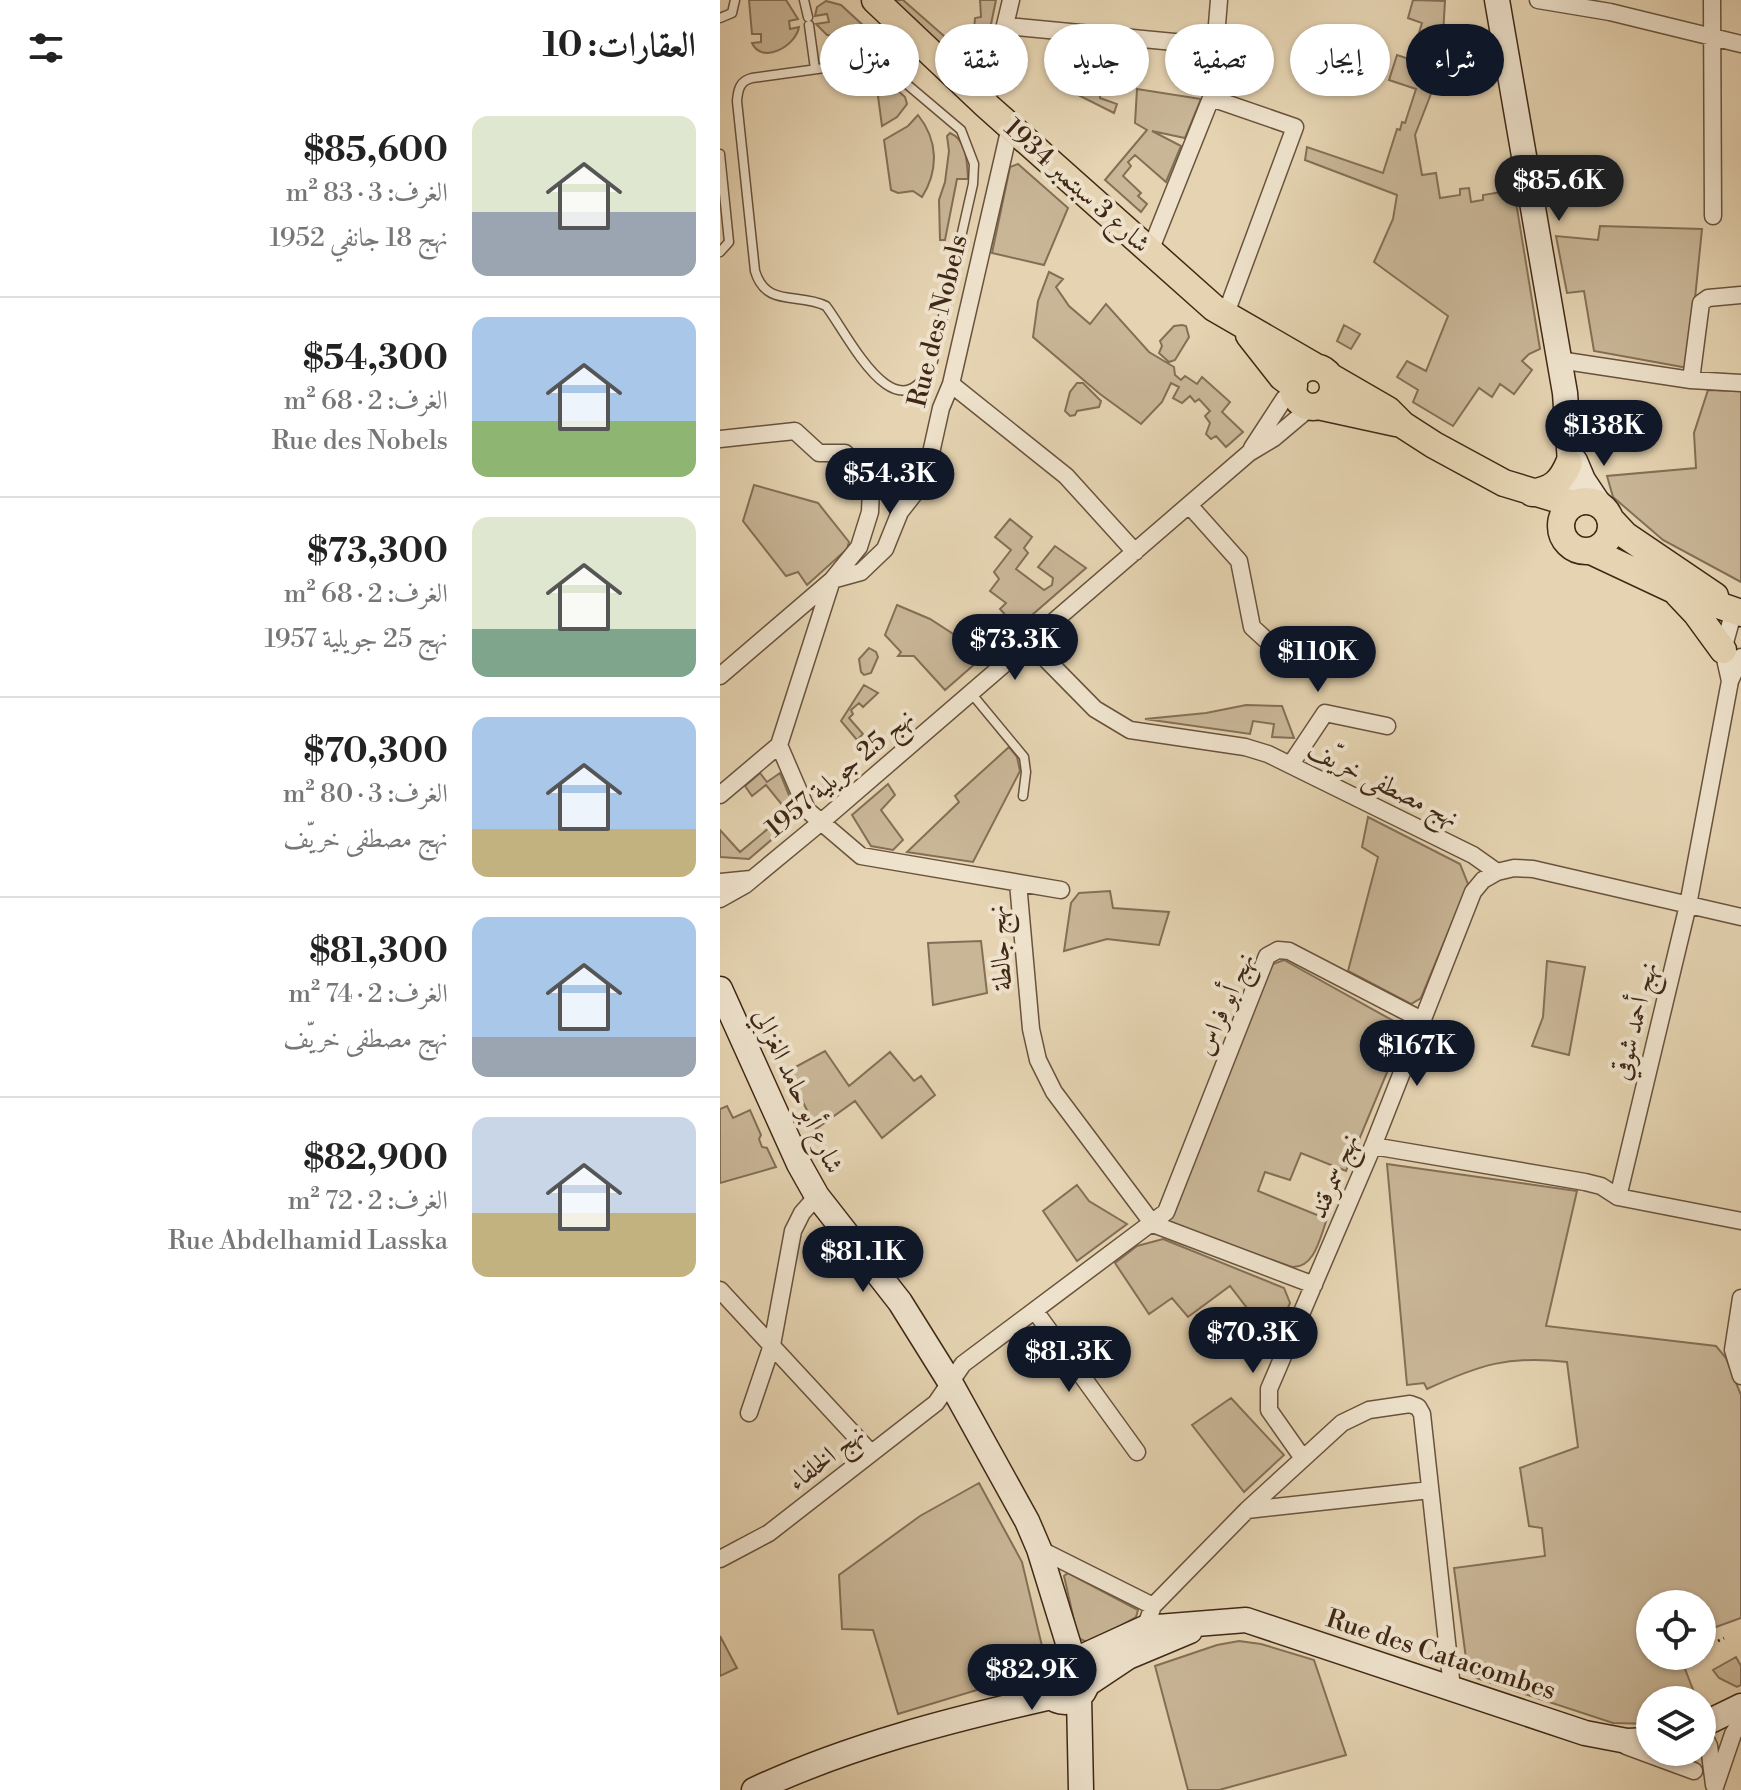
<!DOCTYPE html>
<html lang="ar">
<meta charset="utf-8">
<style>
body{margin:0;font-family:"Libre Bodoni",Amiri,serif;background:#f6f6f6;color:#222;direction:rtl;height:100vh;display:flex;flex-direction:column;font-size:30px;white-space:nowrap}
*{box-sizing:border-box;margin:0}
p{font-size:26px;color:#767676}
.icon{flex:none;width:44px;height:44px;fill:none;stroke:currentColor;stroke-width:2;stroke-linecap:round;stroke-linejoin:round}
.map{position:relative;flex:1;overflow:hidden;direction:ltr}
.side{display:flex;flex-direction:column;background:#fff;width:720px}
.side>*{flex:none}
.banner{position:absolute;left:24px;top:24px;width:760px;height:72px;direction:rtl;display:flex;gap:16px}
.controls{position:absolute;left:916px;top:1590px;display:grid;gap:16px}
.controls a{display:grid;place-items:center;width:80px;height:80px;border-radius:50%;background:#fff;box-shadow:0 2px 6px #0004;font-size:40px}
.price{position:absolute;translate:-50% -68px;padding:0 18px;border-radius:28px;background:#111827;color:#fff;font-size:26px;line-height:52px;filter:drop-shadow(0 2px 4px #0008)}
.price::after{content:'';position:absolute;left:50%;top:48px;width:24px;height:18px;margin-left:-12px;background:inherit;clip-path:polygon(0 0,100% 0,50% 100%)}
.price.selected{background:#222;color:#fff}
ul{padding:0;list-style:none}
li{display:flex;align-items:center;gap:24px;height:200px;padding:0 24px}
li+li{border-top:2px solid #e0e0e0}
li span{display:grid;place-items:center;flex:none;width:224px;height:160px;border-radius:16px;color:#555}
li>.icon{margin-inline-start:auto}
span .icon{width:96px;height:96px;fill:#fffc;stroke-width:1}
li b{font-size:34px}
h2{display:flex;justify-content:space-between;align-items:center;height:96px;padding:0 24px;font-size:34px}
.tag{padding:0 28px;border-radius:36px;background:#fff;box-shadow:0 2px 6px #0004;font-size:28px;line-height:72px}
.tag.selected{background:#111827;color:#fff}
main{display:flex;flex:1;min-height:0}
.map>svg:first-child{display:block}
.green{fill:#c9b697;stroke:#846f56;stroke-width:2}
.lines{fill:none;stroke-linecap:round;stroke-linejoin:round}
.lane-casing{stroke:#69533d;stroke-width:11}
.street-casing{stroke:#69533d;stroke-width:19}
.secondary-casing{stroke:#402816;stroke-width:27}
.primary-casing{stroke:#402816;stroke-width:29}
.path{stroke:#402816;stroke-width:3;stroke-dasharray:2 4;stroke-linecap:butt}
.lane{stroke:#eee2cc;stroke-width:8}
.street{stroke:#eee2cc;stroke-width:16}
.secondary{stroke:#eee2cc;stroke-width:24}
.primary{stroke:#e5d3b1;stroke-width:26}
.labels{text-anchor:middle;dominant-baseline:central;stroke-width:8;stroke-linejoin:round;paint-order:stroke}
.street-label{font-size:26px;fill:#402816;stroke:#eee2cc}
</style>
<main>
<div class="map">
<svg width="1021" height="1790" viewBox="0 0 1021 1790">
<rect width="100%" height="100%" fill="#e5d3b1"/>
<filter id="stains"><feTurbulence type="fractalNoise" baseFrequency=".0025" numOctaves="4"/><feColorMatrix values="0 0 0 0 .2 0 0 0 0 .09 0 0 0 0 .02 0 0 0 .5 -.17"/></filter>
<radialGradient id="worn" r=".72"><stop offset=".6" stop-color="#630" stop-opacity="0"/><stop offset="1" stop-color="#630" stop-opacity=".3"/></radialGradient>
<path class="green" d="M29 0H66L78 19 69 21 70 29 79 27C76 46 42 65 32 43L41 42V34H32Z
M170 0H183L224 36 236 43 253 41 255 18 261 17 260 0H276L263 63 250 71Z
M693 0 725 1 721 68 695 135 702 175 716 173 720 198 740 195V189L749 188 751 202 763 200V195L794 190 820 349 809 354 802 361 812 370 794 394 780 384 772 397 759 388 733 426 693 402 698 390 677 377 687 361 706 371 728 316 654 262 673 219 677 195 585 160 587 147 663 173 677 129 680 130 682 122 685 123 696 89 669 80 677 55 698 62 704 42 697 39 702 23 688 18Z
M106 1 121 5 171 51 144 46 141 37 107 35 96 24 109 22 107 14 95 16 97 7Z
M367 42 405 45V56L383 55 380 98 397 104 394 113 336 84V81L361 82Z
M158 73 185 97 187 104 177 117 162 126 155 74Z
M417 89 481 99 465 138 432 131 461 146 446 182 415 155 408 162 411 166 403 176 421 193 418 196 427 204 421 212 385 180 427 130 415 123Z
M198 115C218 140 219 170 202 197L193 191 178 193 171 190 164 140 188 126Z
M230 133C247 140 247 162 248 179H237L225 240H220L219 200 225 182 229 151 227 136Z
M298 164 348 208 324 265 272 253 290 167Z
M880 226 982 229 968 368 874 351 864 291 847 293 836 236 878 240Z
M329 272 343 279 336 287 349 306 370 324 386 304 429 352 454 367 455 375 461 380 465 376 477 384 482 377 510 402 502 412 523 432 506 447 496 436 491 439 486 434 490 423 485 416 490 411 479 399 475 402 470 396 462 403 453 398 459 387 451 383 442 402 421 424 380 394 313 337 318 301Z
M462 325 466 326 469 337 455 360 449 362 439 353 442 346 440 341 454 326Z
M624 325 640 334 631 349 617 341Z
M357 383H363L381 401 379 407 357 411 355 415 350 416 345 411 350 392Z
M988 390 1021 391V582L943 540 893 497 887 476 976 468 974 433Z
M34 485 98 503 129 542 127 549 87 585 78 572 66 576 23 521Z
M290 519 312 537 304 548 308 553 296 569 324 590 332 585 333 578 318 567 335 546 366 568 297 628 280 609 286 603 270 591 279 579 274 572 291 550 275 537Z
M177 605 210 619 258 650 264 656 225 690 194 656H178L181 652 165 635Z
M149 648 156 652 158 657 151 673 144 675 141 672 139 659Z
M144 685 158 693 143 707 139 703 131 710 133 714 129 718 143 734 137 740 121 721Z
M526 705 562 706 574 738 552 737 554 724 533 721 530 734 425 719 486 713Z
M289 747 297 757 300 771 253 862 187 852 239 802 235 796Z
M40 773 47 782 60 773 78 817 29 859 0 857V830L20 852 68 812 46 785 32 796 25 786Z
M168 784 175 795 161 810 183 840 173 850 151 846 132 815Z
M648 817 740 864 748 884 701 998 691 1004 628 971 658 857 642 847Z
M390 891 393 908 449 912 439 945 387 939 344 951 351 903 359 893Z
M261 941 267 993 213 1005 208 943Z
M564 960 679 1024 683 1034 626 1171 581 1153 570 1180 545 1172 538 1191 607 1219C600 1237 595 1268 572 1267L448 1222 548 966Z
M827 961 865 967 849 1055 812 1046 823 1017Z
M105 1051 129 1086 170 1052 194 1081 201 1076 215 1095 162 1138 135 1101 96 1129 68 1071Z
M7 1106 13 1118 30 1110 41 1135 39 1139 42 1147 47 1148 56 1167 0 1183V1109Z
M667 1164 857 1191 826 1326 996 1346 1006 1358 1021 1395V1618L982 1632V1604H930V1656H960L977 1700H930V1724L893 1723 756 1678 747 1666 734 1568 825 1556 822 1528 809 1526 800 1468 858 1447 847 1362C789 1355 759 1365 707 1389L704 1383 687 1385Z
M357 1185 369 1201 407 1224 357 1261 323 1211Z
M443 1239 564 1288 570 1303 553 1342 510 1286 468 1317 452 1298 429 1314 395 1263 417 1246Z
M511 1398 564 1455 524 1492 472 1425Z
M259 1483 302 1562 322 1646 306 1675 178 1714 153 1630 122 1629 119 1575 200 1516Z
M348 1573 418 1610 416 1617 369 1643 358 1638 344 1576Z
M0 1636 17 1668 0 1676Z
M519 1641 541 1644 594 1660 626 1755 499 1790H468L435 1666 497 1645Z
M1016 1657 1021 1666V1685L1017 1687 999 1678 993 1670Z"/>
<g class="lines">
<g class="lane-casing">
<path id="lane" d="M84 0 88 17
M0 18 12 13 15 0
M89 25 95 69
M141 63 162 66 176 75 241 130 254 164 253 184 213 361C178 441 129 336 106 306 78 292 46 308 35 271L17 101C18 89 20 81 32 78Z
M0 154 9 242 0 252
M251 693 304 757 306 772 303 796"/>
</g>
<g class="street-casing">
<path id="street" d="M818 0 890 12 1021 44
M992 0 993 216
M287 26 496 46
M491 98 575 127 505 316
M266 105 291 0
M430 251 491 98 499 0
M839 360 971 380 1021 383
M971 380 981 303 988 298 1021 295
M231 384 346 476 415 552
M0 439 75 431 99 453H125L147 477 151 489 150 512 139 547 112 580 0 676
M532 448 564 399 574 391
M469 505 519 561 532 627 545 639
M310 643 375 709 410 730 525 747 548 754 753 855 777 872 794 868 813 869 1021 917
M1010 681 1021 657
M59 745 87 810 141 856 341 890
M571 764 605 713 667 726
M0 795 59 745 112 580 141 572 165 549 180 512 205 480 221 408 231 384 290 127
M0 882 31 879
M298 883 311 1029 318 1060 334 1092 433 1224
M0 899 25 885 100 823 529 453 554 438 592 406
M653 1146 865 1182 881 1186 898 1197 1021 1221
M898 1197 968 905 1010 681 1003 650 1014 610
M433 1224 594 1285
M0 1290 151 1453
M1021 1298 1013 1350 1021 1376
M315 1311 417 1452
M29 1413 52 1345 73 1231 82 1213 97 1196
M582 1457 549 1410V1389L653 1146 753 892 763 880 777 872
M527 1510 710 1490
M319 1549 433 1606
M0 1559 49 1533 216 1403 243 1364 446 1212 547 956 558 950 569 951 702 1020
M428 1635 425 1628 433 1606 527 1510 622 1423 649 1410 690 1404 698 1407 702 1414 732 1688
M982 1731 989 1746 994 1785
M906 1746 974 1771
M995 1787 1013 1734 1021 1721"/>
</g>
<g class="secondary-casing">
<path id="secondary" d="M777 0 845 393 853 504
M855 461 863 480 879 504
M0 989 79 1164 97 1196 180 1302 230 1382 307 1521 319 1549 353 1659
M323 1680a22 22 0 1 1 44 0a22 22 0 1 1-44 0Z
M355 1660 425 1628 526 1620 865 1733 907 1741 930 1740
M366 1685 408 1657 470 1631
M359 1696 361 1790
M982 1725 1021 1706
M34 1790C128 1746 230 1720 331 1697"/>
</g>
<g class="primary-casing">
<path id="primary" d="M155 0 266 105 494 308 596 367
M529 335 562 377 574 386
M573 387a20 20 0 1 1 40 0a20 20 0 1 1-40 0Z
M611 377 668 410 683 425 714 445 784 483 853 504
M598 406 676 423
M812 493C833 489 841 482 849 463
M841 526a25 25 0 1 1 50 0a25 25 0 1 1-50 0Z
M890 519 905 535 995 596
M871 551 952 589 1021 613
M958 594 976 613 1003 650"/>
</g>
<path class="path" d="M998 1641 1004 1638"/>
<use href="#lane" class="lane"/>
<use href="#street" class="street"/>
<use href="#secondary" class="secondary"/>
<use href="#primary" class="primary"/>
</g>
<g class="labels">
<g class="street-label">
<text transform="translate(357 186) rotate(42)">شارع 3 سبتمبر 1934</text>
<text transform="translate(218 321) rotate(-76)">Rue des Nobels</text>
<text transform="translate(120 773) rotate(-40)">نهج 25 جويلية 1957</text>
<text transform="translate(663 784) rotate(26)">نهج مصطفى خريّف</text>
<text transform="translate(280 948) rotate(-95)">نهج جالطة</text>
<text transform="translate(505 1004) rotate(-66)">نهج أبو فراس</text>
<text transform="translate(915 1021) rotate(-76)">نهج أحمد شوقي</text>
<text transform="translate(78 1091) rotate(65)">شارع أبو حامد الغزالي</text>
<text transform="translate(614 1176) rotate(-67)">نهج سمرقند</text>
<text transform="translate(106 1458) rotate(-38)">نهج الخلفاء</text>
<text transform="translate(721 1655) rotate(18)">Rue des Catacombes</text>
</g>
</g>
<rect width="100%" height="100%" filter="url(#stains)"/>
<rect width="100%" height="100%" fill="url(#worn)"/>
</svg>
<div class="controls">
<a><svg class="icon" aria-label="locate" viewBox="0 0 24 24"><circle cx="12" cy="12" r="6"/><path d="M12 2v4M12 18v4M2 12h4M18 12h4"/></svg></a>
<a><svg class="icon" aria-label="layers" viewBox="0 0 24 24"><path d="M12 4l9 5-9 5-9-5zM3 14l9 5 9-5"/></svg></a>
</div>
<b class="price selected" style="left:839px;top:223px">$85.6K</b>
<b class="price" style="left:884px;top:468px">$138K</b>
<b class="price" style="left:170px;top:516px">$54.3K</b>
<b class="price" style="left:295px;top:682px">$73.3K</b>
<b class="price" style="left:598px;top:694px">$110K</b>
<b class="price" style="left:697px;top:1088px">$167K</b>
<b class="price" style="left:143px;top:1294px">$81.1K</b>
<b class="price" style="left:533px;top:1375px">$70.3K</b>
<b class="price" style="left:349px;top:1394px">$81.3K</b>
<b class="price" style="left:312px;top:1712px">$82.9K</b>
<div class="banner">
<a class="tag selected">شراء</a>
<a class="tag">إيجار</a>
<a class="tag">تصفية</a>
<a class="tag">جديد</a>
<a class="tag">شقة</a>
<a class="tag">منزل</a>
</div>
</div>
<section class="side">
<h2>العقارات: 10<svg class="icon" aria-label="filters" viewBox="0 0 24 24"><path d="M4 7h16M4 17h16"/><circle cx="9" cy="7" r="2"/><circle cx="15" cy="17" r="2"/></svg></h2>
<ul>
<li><span style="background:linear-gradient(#dfe7d0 60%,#9aa5b1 0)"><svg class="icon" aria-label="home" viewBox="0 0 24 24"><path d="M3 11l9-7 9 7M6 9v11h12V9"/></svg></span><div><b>$85,600</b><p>الغرف: 3 · 83 m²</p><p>نهج 18 جانفي 1952</p></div></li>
<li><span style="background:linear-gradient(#a9c7e8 65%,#8fb573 0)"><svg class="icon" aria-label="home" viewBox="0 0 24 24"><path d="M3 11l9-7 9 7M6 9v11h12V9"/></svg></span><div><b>$54,300</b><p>الغرف: 2 · 68 m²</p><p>Rue des Nobels</p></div></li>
<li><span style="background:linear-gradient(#dfe7d0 70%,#7fa58c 0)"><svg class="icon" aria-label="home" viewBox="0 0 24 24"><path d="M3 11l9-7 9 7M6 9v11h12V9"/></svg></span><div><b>$73,300</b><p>الغرف: 2 · 68 m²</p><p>نهج 25 جويلية 1957</p></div></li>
<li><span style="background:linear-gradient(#a9c7e8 70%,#c2b280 0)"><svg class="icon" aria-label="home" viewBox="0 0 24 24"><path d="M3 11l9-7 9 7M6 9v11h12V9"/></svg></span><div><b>$70,300</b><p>الغرف: 3 · 80 m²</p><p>نهج مصطفى خريّف</p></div></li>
<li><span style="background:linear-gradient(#a9c7e8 75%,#9aa5b1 0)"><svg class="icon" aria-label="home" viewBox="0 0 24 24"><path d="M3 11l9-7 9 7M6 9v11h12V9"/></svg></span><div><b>$81,300</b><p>الغرف: 2 · 74 m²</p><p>نهج مصطفى خريّف</p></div></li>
<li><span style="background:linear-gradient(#c9d6e8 60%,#c2b280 0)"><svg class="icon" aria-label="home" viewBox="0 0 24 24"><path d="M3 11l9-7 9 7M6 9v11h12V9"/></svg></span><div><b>$82,900</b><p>الغرف: 2 · 72 m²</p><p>Rue Abdelhamid Lasska</p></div></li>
</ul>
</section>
</main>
